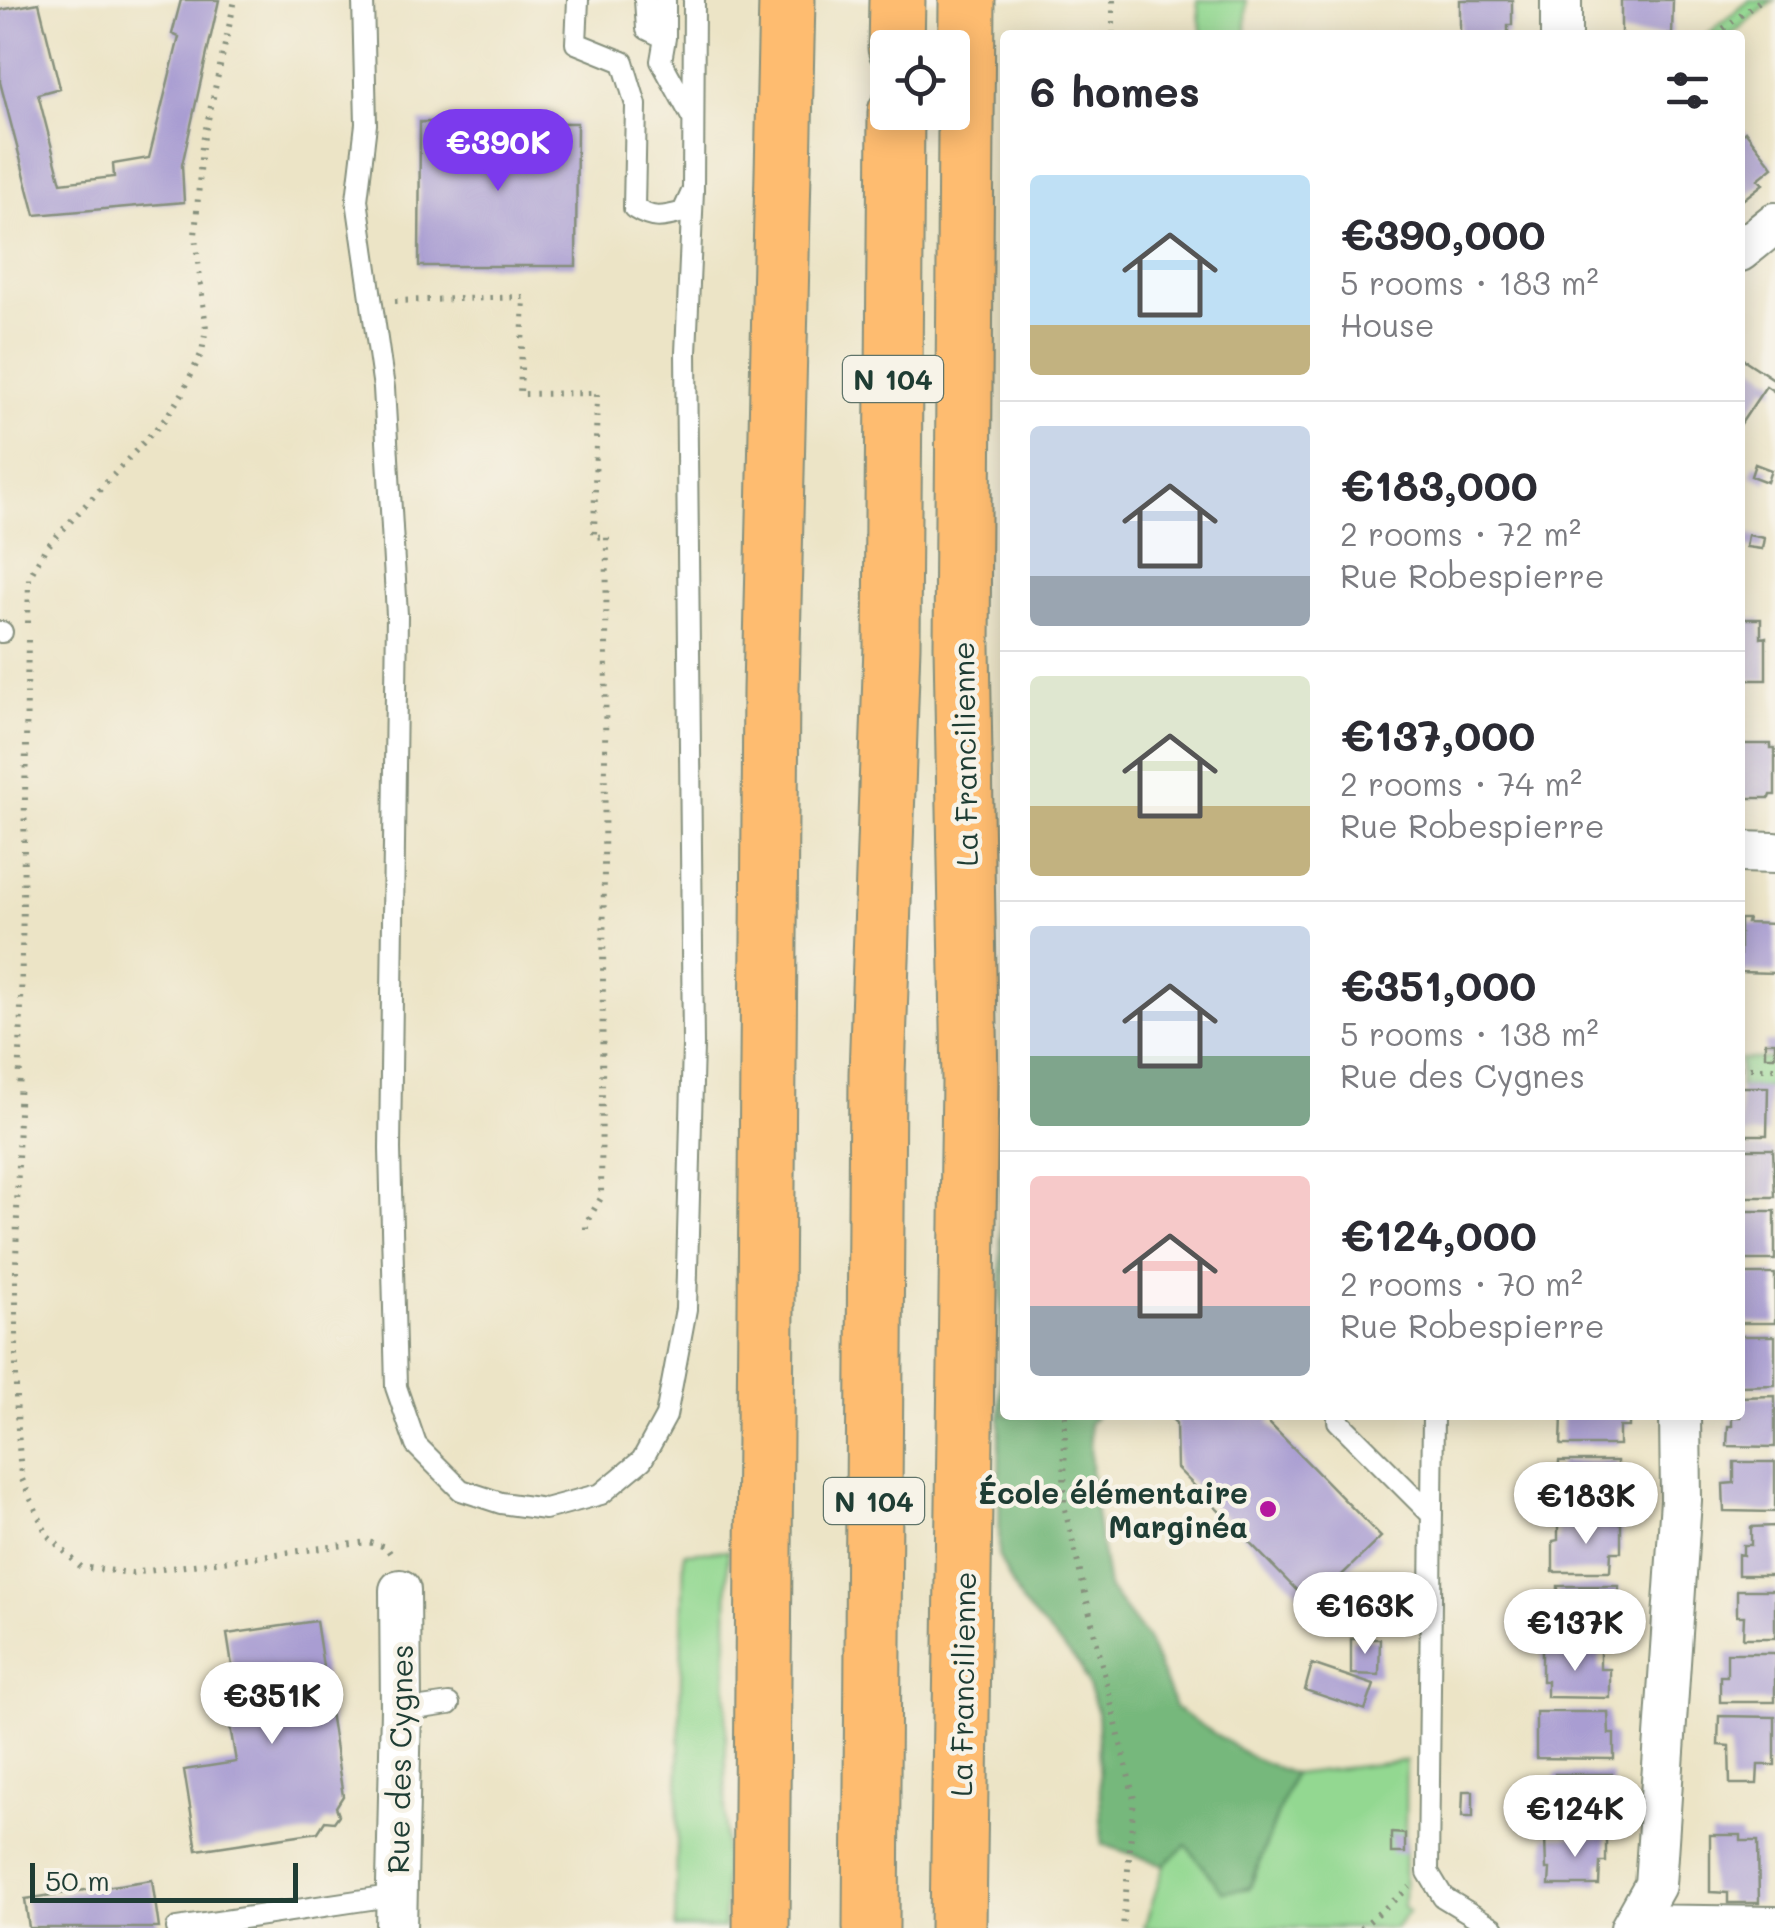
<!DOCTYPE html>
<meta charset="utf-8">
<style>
body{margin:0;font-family:Mali,sans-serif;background:#f7f7f7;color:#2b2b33;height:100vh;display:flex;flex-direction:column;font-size:38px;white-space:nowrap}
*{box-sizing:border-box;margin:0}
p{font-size:32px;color:#7c7c81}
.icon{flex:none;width:55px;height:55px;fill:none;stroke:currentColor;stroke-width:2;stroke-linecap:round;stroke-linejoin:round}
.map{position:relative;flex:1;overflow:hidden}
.details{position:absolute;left:1000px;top:30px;width:745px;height:1390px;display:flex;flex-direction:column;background:#fff;border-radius:10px;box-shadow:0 5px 25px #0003}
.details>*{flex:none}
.tools{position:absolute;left:870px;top:30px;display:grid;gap:20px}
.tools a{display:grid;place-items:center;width:100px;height:100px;border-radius:10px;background:#fff;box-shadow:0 5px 25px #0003;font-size:50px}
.scale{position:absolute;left:30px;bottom:25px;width:268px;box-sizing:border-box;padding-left:10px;border:5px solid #1f3d34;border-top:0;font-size:28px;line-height:35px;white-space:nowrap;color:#1f3d34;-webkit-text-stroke:8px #f7f3e8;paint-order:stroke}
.price{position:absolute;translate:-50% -85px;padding:0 22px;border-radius:35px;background:#fff;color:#222;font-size:32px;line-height:65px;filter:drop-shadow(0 2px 5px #0008)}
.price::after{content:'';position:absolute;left:50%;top:60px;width:30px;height:22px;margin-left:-15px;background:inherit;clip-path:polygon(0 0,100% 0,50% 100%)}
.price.on{background:#7c3aed;color:#fff}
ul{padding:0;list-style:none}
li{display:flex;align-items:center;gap:30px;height:250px;padding:0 30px}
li+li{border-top:2px solid #e1e1e2}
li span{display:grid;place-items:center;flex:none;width:280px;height:200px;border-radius:10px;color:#555}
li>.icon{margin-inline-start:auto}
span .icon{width:120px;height:120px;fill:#fffc;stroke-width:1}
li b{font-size:42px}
h2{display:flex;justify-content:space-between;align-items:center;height:120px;padding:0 30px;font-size:42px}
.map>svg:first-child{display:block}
.green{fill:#93d891;stroke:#598a62;stroke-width:2.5}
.forest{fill:#76b87b;stroke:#4a7a58;stroke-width:2.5}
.building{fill:#a99dd2}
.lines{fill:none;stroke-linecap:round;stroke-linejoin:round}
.lane-casing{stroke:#86907d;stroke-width:24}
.street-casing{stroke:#86907d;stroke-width:44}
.highway-casing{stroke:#86907d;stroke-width:59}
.path{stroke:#86907d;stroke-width:6;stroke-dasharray:2.5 8;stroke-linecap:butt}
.lane{stroke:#fff;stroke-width:20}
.street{stroke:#fff;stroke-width:40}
.highway{stroke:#febc70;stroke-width:55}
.poi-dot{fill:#b5179e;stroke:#f7f3e8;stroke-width:4}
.labels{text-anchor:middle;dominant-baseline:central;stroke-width:9;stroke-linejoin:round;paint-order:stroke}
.shield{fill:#f7f3e8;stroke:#60746a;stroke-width:2.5}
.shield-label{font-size:28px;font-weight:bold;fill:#1f3d34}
.street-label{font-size:30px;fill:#1f3d34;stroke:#f7f3e8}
.poi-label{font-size:30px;font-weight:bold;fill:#1f3d34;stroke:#f7f3e8;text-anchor:end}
</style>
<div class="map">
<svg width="1775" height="1928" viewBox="0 0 1775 1928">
<rect width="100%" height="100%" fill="#f7f3e8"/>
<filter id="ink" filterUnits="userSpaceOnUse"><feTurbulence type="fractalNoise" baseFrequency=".01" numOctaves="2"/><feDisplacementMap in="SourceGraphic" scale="20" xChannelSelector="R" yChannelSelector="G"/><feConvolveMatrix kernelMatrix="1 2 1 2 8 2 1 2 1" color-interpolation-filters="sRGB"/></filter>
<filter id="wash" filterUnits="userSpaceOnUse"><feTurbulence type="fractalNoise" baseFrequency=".0048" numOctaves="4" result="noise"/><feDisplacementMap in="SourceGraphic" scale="40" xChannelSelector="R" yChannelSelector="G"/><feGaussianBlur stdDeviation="2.25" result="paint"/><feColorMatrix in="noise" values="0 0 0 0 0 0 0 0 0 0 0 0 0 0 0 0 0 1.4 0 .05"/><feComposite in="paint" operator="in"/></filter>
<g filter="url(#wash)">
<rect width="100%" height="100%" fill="#ece4c6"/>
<path class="green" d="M1197 0H1246V35H1202Z
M1750 0H1774L1731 35H1707Z
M1740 1059H1775V1087H1740Z
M728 1550 724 1928H675L684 1553Z
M1406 1761 1404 1908 1409 1911 1395 1928H1144L1164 1865 1186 1844 1223 1891 1250 1888 1293 1774Z"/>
<path class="forest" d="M1005 1088V1415H1096L1089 1424 1092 1488 1108 1588 1147 1639 1176 1709 1251 1757 1293 1774 1249 1888 1223 1892 1186 1845 1164 1865 1102 1844 1097 1710 1081 1667 1021 1602 999 1557 1002 1092Z"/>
<g id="blocks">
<path class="building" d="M181 0H219L182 165 184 202 35 215 0 82V10L39 3 60 88 38 94 61 183 114 177 113 164 149 158 179 37 172 34Z
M1460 0H1512V25H1508V35H1460Z
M1621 0H1673L1672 35H1621Z
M420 122 577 123 576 266H419Z
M1745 131 1773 167 1758 179 1763 184 1740 202V136Z
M1740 357 1775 380V392L1766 386 1740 425Z
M1755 464 1771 470 1767 482 1751 476Z
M1748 535 1764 538 1762 549 1746 547Z
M1740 619H1761V638L1766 637V680H1740Z
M1740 744H1771V748H1775V795H1771L1770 798H1740Z
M1740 919H1748L1747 923 1775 924V973L1740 972Z
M1765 1042H1775V1056H1765Z
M1740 1087H1768L1767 1135H1740Z
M1740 1149H1773L1775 1197H1740Z
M1740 1211H1775V1260H1740Z
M1740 1274H1775V1323H1740Z
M1740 1336H1775V1385L1740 1386Z
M1775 1396V1447L1727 1446 1728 1426H1732V1417H1740V1397Z
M1168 1415H1275L1268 1422 1381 1537 1311 1605 1177 1468 1176 1423Z
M1562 1415H1629V1427H1619V1445H1561Z
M1559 1461H1617V1479H1628L1627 1510H1564V1493H1558Z
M1734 1462H1775V1512L1724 1511 1723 1484 1734 1483Z
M1558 1523H1621V1552H1611L1610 1572H1553V1541L1558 1540Z
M1775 1526V1575H1738V1554L1743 1555V1545H1751V1527Z
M1558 1586H1619L1618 1610 1612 1611 1611 1634 1561 1633V1618H1557Z
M1737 1590H1775V1638H1743L1744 1616H1737Z
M316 1621 343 1796 336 1807 339 1815 334 1822 325 1821 318 1832 197 1850 184 1770 236 1762 226 1702 257 1698 253 1669 233 1672 227 1634Z
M1351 1639H1380L1379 1675 1351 1674Z
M1542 1649H1600V1669H1610V1698L1547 1697V1681H1542Z
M1727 1653H1775V1702H1720V1676H1727Z
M1312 1664 1374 1685 1365 1710 1305 1690Z
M1536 1712H1608L1609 1734H1614V1759L1536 1758Z
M1719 1716 1775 1717V1765H1758L1757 1784H1730L1729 1746 1718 1745Z
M1555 1774H1612V1796H1605V1803L1597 1804V1823L1555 1822Z
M1463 1791H1473V1817H1462Z
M1391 1833 1405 1834V1853H1391Z
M1710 1835H1741V1841H1758L1759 1903H1728V1893L1710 1892Z
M1545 1837H1606V1862H1600L1599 1885H1549L1550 1869H1546Z
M152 1880 159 1928H29L25 1899Z"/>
</g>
</g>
<g filter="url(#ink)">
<use href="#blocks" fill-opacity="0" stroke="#86907d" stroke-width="2.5"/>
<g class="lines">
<g class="lane-casing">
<path id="lane" d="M363 0 366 124 357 200 384 388 397 615 390 1149 396 1387 416 1445 461 1490 501 1503 545 1509 601 1494 642 1460 666 1416 686 1309 693 1045 686 353 693 190 694 0
M578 0 576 43 623 62 636 105 634 208C653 220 662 218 683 212L692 192
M645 0 647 29 665 38
M665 0V38L661 61 693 119
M0 632H2
M1338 1415V1421L1432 1515
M1433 1415 1428 1872 1443 1897 1494 1928
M401 1711 449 1704
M177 1928 397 1895"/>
</g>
<g class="street-casing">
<path id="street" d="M1561 35V0
M1740 251 1775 223
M1740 852 1775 853
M1633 1925 1775 1927
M396 1928 401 1709 400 1590
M1631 1928 1655 1885 1681 1500 1680 1415"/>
</g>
<g class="highway-casing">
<path id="highway" d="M896 48 897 0
M761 1928 771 690 787 0
M871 1928 877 1074 892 646 896 112
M958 1928 970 1081 962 646 967 0"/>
</g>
<path class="path" d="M1113 0V35
M1715 35 1761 0
M395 301 524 297 520 394 597 393 594 537 607 536 601 1198 586 1223V1231
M28 623 29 578 45 549 165 419 182 394 202 352 206 328 195 236 202 146 235 0
M28 640 16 1266V1398L21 1477 47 1535 81 1567 132 1573 368 1542 386 1547 393 1557
M1740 1068H1775
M1065 1415 1064 1505 1134 1799 1123 1928
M1361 1928 1410 1887"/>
<use href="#lane" class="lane"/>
<use href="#street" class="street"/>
<use href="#highway" class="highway"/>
</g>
</g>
<circle class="poi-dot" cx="1268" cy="1509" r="10"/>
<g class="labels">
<g class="shield">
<rect x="843" y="356" width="100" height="46" rx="8"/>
<rect x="824" y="1478" width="100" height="46" rx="8"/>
</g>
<g class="shield-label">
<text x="893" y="379">N 104</text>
<text x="874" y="1501">N 104</text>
</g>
<g class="street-label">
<text transform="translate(964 754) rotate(-91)">La Francilienne</text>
<text transform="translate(962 1684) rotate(-89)">La Francilienne</text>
<text transform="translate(399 1759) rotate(-89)">Rue des Cygnes</text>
</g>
<g class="poi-label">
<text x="1248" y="1492">École élémentaire<tspan x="1248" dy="34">Marginéa</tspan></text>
</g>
</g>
</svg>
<div class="tools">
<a><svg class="icon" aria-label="locate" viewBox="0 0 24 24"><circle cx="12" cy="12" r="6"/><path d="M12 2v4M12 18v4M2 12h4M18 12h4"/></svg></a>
</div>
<div class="scale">50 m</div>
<b class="price on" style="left:498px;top:194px">€390K</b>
<b class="price" style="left:1586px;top:1547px">€183K</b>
<b class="price" style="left:1365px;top:1657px">€163K</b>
<b class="price" style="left:1575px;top:1674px">€137K</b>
<b class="price" style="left:272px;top:1747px">€351K</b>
<b class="price" style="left:1575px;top:1860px">€124K</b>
<section class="details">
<h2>6 homes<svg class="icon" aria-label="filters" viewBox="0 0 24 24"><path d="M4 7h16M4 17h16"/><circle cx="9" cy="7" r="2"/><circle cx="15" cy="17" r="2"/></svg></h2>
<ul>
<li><span style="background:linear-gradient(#bfe0f5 75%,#c2b280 0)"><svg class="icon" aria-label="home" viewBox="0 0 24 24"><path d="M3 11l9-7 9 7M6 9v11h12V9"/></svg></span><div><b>€390,000</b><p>5 rooms · 183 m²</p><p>House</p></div></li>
<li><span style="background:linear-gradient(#c9d6e8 75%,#9aa5b1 0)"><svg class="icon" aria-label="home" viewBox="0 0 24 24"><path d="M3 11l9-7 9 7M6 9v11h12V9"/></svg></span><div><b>€183,000</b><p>2 rooms · 72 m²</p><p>Rue Robespierre</p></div></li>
<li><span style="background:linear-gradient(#dfe7d0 65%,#c2b280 0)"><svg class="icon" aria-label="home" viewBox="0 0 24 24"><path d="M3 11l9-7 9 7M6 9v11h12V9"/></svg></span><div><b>€137,000</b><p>2 rooms · 74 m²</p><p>Rue Robespierre</p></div></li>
<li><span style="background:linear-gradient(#c9d6e8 65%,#7fa58c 0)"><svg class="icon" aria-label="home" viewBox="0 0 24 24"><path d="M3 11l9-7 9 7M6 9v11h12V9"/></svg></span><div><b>€351,000</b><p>5 rooms · 138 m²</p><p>Rue des Cygnes</p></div></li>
<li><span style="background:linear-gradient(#f6c9c9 65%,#9aa5b1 0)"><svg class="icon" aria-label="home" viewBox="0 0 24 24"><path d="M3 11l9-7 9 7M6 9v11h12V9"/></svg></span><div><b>€124,000</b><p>2 rooms · 70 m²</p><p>Rue Robespierre</p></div></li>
</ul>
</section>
</div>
